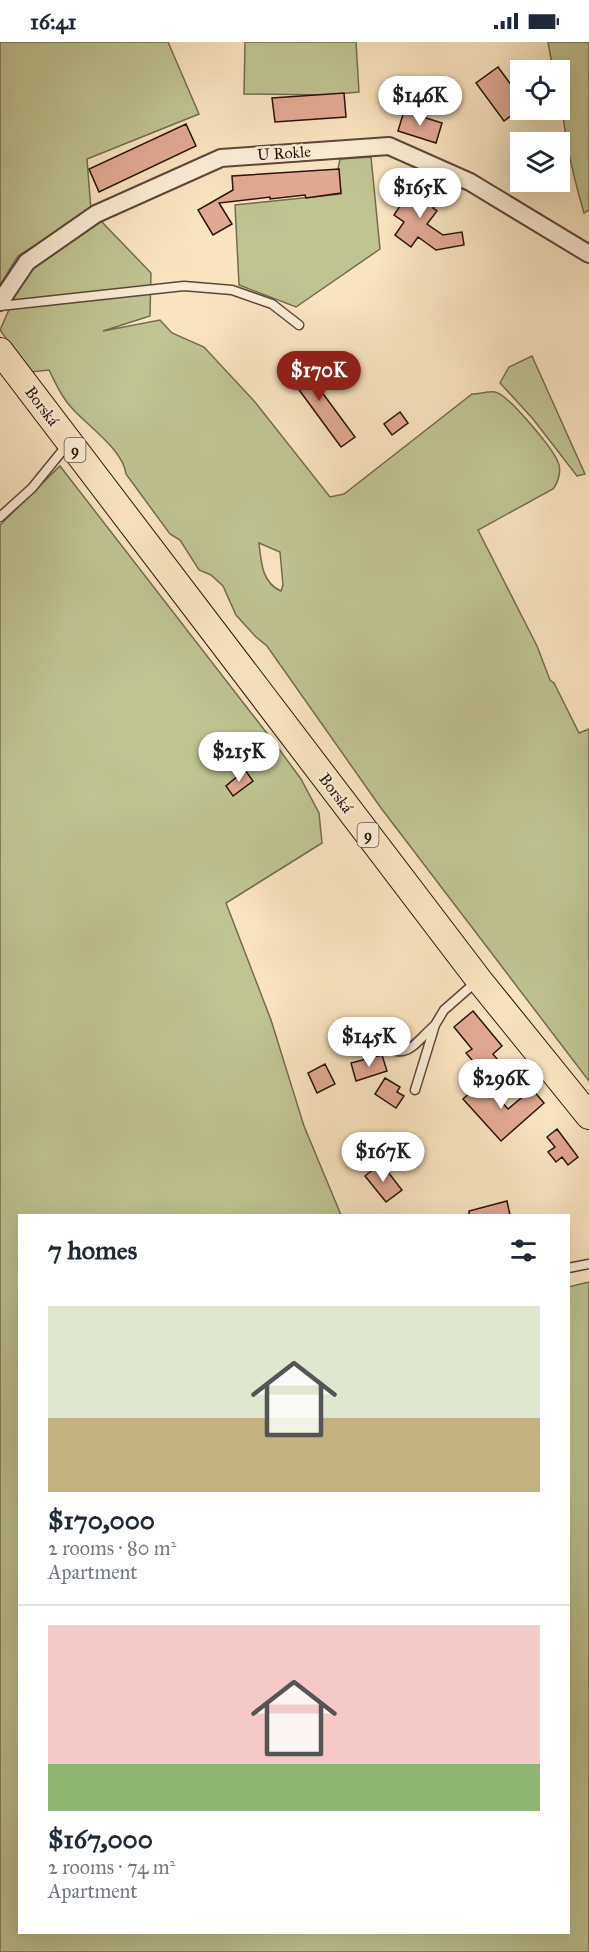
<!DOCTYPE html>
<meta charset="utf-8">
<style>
body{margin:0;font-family:"IM FELL Great Primer",serif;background:#f2f2f3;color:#1f2937;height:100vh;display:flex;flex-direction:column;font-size:22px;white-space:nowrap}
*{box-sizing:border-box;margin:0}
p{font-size:20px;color:#747a83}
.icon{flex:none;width:33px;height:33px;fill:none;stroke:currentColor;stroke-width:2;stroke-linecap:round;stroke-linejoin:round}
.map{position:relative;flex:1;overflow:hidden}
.details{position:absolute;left:18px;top:1172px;width:552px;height:720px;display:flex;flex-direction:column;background:#fff;border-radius:0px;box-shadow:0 6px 24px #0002}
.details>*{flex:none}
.controls{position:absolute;left:510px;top:18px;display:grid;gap:12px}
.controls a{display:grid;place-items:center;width:60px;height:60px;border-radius:0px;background:#fff;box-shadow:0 6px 24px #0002;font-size:30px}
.price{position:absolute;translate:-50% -51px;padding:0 14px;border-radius:21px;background:#fff;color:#222;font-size:20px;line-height:39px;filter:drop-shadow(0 2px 3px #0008)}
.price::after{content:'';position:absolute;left:50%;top:36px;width:18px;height:14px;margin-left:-9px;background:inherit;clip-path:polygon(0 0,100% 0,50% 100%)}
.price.selected{background:#8f2418;color:#fff}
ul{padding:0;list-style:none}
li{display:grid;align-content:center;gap:12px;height:318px;padding:0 30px}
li+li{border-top:2px solid #e0e1e3}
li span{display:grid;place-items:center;height:186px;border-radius:0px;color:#555}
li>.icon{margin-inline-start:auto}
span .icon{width:108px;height:108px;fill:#fffc;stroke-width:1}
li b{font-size:26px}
h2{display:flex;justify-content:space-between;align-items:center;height:72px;padding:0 30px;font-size:26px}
.status{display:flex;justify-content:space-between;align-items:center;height:42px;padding:0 30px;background:#fff;direction:ltr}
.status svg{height:16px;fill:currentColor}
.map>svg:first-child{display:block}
.green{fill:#bfc491;stroke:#746c4e;stroke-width:1.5;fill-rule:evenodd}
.building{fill:#e2a992;stroke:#29130b;stroke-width:1.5}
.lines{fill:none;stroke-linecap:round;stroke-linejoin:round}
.lane-casing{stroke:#5d4738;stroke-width:11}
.street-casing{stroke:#5d4738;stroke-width:20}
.primary-casing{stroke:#29130b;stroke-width:28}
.lane{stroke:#faedd5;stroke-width:8}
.street{stroke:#faedd5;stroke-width:16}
.primary{stroke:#f8e4bf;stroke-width:26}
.labels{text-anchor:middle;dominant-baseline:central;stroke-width:5;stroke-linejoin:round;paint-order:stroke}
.shield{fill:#faedd5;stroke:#685448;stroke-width:1.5}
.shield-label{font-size:15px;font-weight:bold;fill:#29130b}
.street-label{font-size:16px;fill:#29130b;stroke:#faedd5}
</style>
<div class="status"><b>16:41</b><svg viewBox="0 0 49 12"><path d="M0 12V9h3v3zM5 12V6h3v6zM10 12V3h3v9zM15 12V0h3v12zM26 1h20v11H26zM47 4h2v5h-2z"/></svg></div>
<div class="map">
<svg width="589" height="1910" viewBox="0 0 589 1910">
<rect width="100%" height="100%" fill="#f8e4bf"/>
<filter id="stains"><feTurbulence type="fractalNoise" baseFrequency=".00333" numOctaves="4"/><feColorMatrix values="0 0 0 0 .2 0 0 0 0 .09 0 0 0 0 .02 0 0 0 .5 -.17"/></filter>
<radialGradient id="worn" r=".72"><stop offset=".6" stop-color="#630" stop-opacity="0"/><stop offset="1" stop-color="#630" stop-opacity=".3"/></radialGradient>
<path class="green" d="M0 0H168L199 72 87 117 91 168 18 214 0 243Z
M245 0H356L359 50 326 53 244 52Z
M548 0H589V168L584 171C570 124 560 78 560 28H553Z
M371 115 380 207 296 265 239 243 235 163 341 152 338 127 340 117Z
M101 179 151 231 150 274 103 289 160 278 172 291 204 305 255 360 330 455 344 452 472 352C479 352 488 349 495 350 509 353 553 407 558 420 562 428 558 441 553 447L478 488 537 604 550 638 554 641 579 691 589 687V1039L381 766 267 604 256 595 236 573 223 544 211 533 199 528 180 498 170 492 126 432C123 407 86 383 70 364 61 354 55 340 49 328L30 330 0 288 19 245 36 223ZM259 501 280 510 283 543 281 549C262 541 261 520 259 501Z
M532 314 585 432 577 434 533 377 500 341 509 325Z
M60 424 276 703 301 737 319 771 322 801 226 861 271 978 304 1084 341 1173H20V1890H568V1245L589 1240V1910H0V483Z"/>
<path class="building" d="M498 25 520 55V67L504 79 476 41Z
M344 51 346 75 275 80 272 56Z
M404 69 442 81 436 101 398 89Z
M186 82 196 104 99 150 89 127Z
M339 127 341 151 306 156 305 153 270 157V155L219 161 232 182 213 193 198 168 233 148 232 134Z
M397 140 410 150 415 142 438 159 433 166 437 169 427 182 443 193 462 190 464 203 436 208 418 195 411 205 395 193 404 180 394 173 400 164 386 154Z
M296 315 355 395 341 405 283 326Z
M400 370 408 381 392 393 384 382Z
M245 728 253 739 233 754 226 744Z
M473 969 502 1004 493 1012 497 1017 478 1025 466 1011 472 1007 454 985Z
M382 1013 387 1029 356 1039 351 1021Z
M325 1022 335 1042 317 1051 308 1031Z
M385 1036 400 1045 397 1050 404 1054 396 1066 375 1052Z
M483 1039 508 1067 532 1047 544 1061 501 1099 463 1057Z
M557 1087 578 1115 568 1123 562 1115 556 1120 548 1110 555 1105 547 1095Z
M381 1121 402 1148 386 1160 365 1134Z
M507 1159 510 1173H469V1169Z"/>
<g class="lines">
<g class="lane-casing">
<path id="lane" d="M0 264 184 244 232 248 272 262 299 283
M0 475 32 446 67 403
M372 1003C410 1016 407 1009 435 983
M415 1048 435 983 444 968 476 940
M568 1226 589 1222"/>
</g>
<g class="street-casing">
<path id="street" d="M0 260 27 220 96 172 221 116 389 104 470 140 589 212"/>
</g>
<g class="primary-casing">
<path id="primary" d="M0 309 479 938 589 1074"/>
</g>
<use href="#lane" class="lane"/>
<use href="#street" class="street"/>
<use href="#primary" class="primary"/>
</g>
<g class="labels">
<g class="shield">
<rect x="64.5" y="396" width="21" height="24" rx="4.5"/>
<rect x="357.5" y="781" width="21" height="24" rx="4.5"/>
</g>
<g class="shield-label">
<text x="75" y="408">9</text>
<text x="368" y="793">9</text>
</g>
<g class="street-label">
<text transform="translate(284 111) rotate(-4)">U Rokle</text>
<text transform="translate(42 364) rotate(53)">Borská</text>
<text transform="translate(336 751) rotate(53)">Borská</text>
</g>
</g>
<rect width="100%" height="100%" filter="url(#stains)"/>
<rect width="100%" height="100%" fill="url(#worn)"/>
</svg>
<div class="controls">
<a><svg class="icon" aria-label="locate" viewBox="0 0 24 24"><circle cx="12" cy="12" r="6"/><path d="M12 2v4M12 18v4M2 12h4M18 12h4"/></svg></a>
<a><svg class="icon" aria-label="layers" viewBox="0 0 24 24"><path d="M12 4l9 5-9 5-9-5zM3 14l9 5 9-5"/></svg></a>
</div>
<b class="price" style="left:420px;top:85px">$146K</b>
<b class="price" style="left:420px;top:177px">$165K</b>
<b class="price selected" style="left:319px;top:360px">$170K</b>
<b class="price" style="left:239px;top:741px">$215K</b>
<b class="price" style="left:369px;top:1026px">$145K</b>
<b class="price" style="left:501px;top:1068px">$296K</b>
<b class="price" style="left:383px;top:1141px">$167K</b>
<section class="details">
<h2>7 homes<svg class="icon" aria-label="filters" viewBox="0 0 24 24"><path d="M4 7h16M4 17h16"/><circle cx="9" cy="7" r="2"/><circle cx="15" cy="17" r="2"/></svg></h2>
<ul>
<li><span style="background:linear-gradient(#dfe7d0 60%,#c2b280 0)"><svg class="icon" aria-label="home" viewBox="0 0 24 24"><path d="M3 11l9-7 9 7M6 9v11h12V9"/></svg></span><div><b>$170,000</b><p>2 rooms · 80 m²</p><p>Apartment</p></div></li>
<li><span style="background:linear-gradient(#f6c9c9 75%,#8fb573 0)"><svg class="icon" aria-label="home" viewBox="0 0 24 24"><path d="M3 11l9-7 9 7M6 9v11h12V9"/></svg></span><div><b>$167,000</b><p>2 rooms · 74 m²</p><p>Apartment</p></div></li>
</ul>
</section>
</div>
